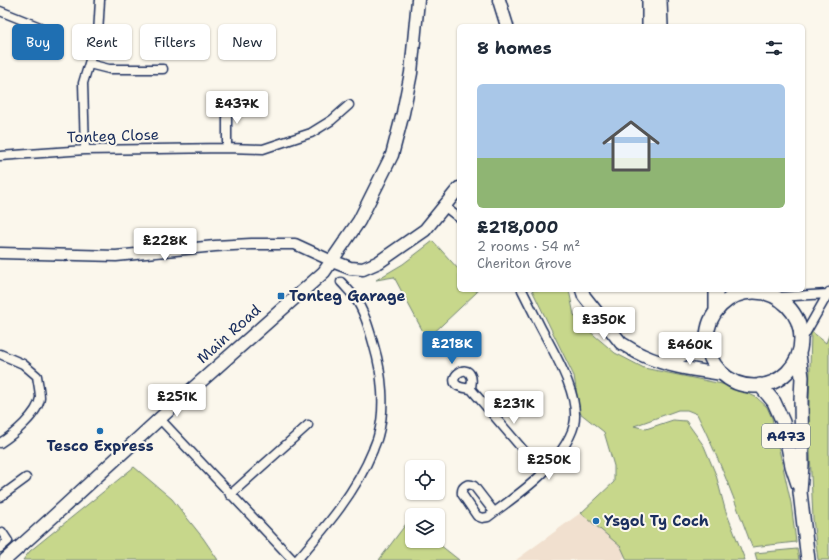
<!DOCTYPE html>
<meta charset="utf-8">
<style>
body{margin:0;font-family:"Shantell Sans",sans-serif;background:#f6f6f7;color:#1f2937;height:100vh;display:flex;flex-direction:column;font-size:15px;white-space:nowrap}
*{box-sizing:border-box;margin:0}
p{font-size:13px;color:#747a83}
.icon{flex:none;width:22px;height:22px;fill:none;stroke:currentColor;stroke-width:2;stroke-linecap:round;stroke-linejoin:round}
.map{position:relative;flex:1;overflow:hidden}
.details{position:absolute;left:457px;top:24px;width:348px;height:268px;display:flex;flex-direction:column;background:#fff;border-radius:6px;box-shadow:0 1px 3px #0004}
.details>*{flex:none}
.guide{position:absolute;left:12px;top:24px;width:380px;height:36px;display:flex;gap:8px}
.tools{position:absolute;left:405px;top:460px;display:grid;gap:8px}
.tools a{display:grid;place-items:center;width:40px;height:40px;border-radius:6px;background:#fff;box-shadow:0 1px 3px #0004;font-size:20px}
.price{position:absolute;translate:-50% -34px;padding:0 9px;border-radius:4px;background:#fff;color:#222;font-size:13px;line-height:26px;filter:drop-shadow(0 1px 2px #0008)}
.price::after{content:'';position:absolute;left:50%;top:24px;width:12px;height:9px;margin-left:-6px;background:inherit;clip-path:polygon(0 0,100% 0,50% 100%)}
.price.selected{background:#1f6fb2;color:#fff}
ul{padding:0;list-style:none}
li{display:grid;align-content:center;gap:8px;height:212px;padding:0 20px}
li span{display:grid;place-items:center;height:124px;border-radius:6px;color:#555}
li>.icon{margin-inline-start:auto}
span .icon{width:72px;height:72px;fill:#fffc;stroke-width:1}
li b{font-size:17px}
h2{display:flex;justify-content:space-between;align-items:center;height:48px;padding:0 20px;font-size:17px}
.tag{padding:0 14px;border-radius:6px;background:#fff;box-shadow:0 1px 3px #0004;font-size:14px;line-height:36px}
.tag.selected{background:#1f6fb2;color:#fff}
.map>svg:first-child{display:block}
.built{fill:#f1e0cf}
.green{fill:#c7d78b;stroke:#718374}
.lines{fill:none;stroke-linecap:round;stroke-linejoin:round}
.minor-casing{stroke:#1b2f5e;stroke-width:11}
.tertiary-casing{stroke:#1b2f5e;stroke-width:13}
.secondary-casing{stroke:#1b2f5e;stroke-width:15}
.primary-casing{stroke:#1b2f5e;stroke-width:16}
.minor{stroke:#fbf7ec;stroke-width:8}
.tertiary{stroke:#fbf7ec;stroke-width:10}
.secondary{stroke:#fbf7ec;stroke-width:12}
.primary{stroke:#fbf7ec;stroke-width:13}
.poi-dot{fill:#1f6fb2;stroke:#fbf7ec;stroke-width:1.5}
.labels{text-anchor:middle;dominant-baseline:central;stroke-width:4;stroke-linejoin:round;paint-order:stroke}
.shield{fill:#fbf7ec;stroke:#5e6b89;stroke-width:1}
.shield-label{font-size:14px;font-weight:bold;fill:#1b2f5e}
.street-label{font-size:15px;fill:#1b2f5e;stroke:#fbf7ec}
.poi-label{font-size:15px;font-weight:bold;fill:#1b2f5e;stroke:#fbf7ec;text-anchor:start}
</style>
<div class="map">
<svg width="829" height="560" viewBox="0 0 829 560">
<rect width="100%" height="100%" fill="#fbf7ec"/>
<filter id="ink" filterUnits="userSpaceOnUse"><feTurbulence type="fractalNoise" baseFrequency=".025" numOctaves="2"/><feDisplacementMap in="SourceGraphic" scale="8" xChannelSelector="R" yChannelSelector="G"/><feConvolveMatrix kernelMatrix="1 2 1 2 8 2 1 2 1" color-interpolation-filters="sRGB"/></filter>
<g filter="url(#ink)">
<path class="built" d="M609 492 631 549 622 560H516Z"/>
<path class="green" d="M433 241 459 270V290H476L477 292 427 339 394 277 376 280 403 264Z
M532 290H569L574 315 588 330 615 353 644 368 727 385 756 397 767 407 772 418 791 503 796 542 752 547C735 501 719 458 697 414L687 410H678L634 426 646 429 673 420 686 421 704 446 716 475 725 509 745 560H627L621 547 581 513 614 482V466L604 432 580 413 574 376Z
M811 331 826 343 829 335V560H818L813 519 810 451 809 406Z
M134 467 172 499 203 538 218 560H23L30 551Z
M409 520 412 523V541H435L459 560H379Z
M797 549 799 560H757L755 553Z"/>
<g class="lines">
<g class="minor-casing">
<path id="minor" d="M0 11 40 27
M89 64 109 69H163
M227 148V103
M85 150 83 83 98 34 100 0
M0 156 85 150 227 148 263 149 311 133 332 120 349 105
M444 206 459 218
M777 297 828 294
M801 341 829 292
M0 354 23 364 37 376C38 383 40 392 40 398 38 414 13 435 0 443
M471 389C471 385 473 379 471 376 466 362 446 379 458 386 462 388 467 388 471 389L543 473
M159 418 293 560
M230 495 308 425
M0 497 26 478
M494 512 474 486C467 482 461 487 462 494L477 516 482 518 488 517C506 503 526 490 543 473 554 462 570 441 574 425 581 396 553 351 540 326 534 314 528 302 522 290
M0 548 8 541 2 532
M297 560C326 527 356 492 373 450 374 446 377 441 378 436 386 408 382 373 374 346 369 328 364 310 353 295 349 291 345 286 341 282"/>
</g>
<g class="tertiary-casing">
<path id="tertiary" d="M0 253 116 256 215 246 251 244H295L332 261"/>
</g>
<g class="secondary-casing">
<path id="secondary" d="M499 0 507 26
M332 261 350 268 363 269 379 262 425 230 459 188
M582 290 584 296 621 343C628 347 635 352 642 355 668 367 695 370 722 374
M661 361C681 357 692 354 707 339
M5 560 55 515 181 399 324 272 359 221 392 155 403 113 411 73 418 0"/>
</g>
<g class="primary-casing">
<path id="primary" d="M649 0V26
M660 0 661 26
M716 290V310
M707 339a47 47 0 1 1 94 0a47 47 0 1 1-94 0Z
M799 354 802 377 801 399 802 465 800 492 808 560
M760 385 774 402 783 422 792 466 798 484"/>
</g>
<use href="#minor" class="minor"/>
<use href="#tertiary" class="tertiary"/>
<use href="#secondary" class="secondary"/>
<use href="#primary" class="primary"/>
</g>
</g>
<g class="poi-dot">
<rect x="277" y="292" width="8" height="8" rx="2"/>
<circle cx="100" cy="431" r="4"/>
<circle cx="596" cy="521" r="4"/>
</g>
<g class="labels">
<rect class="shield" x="762" y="424" width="48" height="24" rx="3"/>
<g class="shield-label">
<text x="786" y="436">A473</text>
</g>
<g class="street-label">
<text transform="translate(113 136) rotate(-2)">Tonteg Close</text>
<text transform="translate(229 334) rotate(-42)">Main Road</text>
</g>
<g class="poi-label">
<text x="289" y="296">Tonteg Garage</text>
<text x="100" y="446" text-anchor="middle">Tesco Express</text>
<text x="604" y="521">Ysgol Ty Coch</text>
</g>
</g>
</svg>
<div class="tools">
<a><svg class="icon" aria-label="locate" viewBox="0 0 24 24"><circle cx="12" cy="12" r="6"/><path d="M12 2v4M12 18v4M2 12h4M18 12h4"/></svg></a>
<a><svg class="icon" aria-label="layers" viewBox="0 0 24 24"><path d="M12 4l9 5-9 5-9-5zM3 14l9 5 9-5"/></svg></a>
</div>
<b class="price" style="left:237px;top:125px">£437K</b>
<b class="price" style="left:165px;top:262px">£228K</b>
<b class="price" style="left:604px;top:341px">£350K</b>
<b class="price selected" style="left:452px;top:365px">£218K</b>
<b class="price" style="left:690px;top:366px">£460K</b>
<b class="price" style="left:177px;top:418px">£251K</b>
<b class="price" style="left:514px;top:425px">£231K</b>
<b class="price" style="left:549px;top:481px">£250K</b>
<div class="guide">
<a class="tag selected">Buy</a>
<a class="tag">Rent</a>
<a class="tag">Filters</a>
<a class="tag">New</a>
</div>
<section class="details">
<h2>8 homes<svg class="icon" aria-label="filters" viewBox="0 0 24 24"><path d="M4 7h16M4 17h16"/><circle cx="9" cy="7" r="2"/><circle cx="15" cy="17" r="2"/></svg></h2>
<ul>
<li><span style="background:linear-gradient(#a9c7e8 60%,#8fb573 0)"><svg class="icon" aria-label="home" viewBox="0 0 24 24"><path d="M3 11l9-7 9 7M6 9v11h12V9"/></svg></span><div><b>£218,000</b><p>2 rooms · 54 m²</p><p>Cheriton Grove</p></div></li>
</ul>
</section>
</div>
